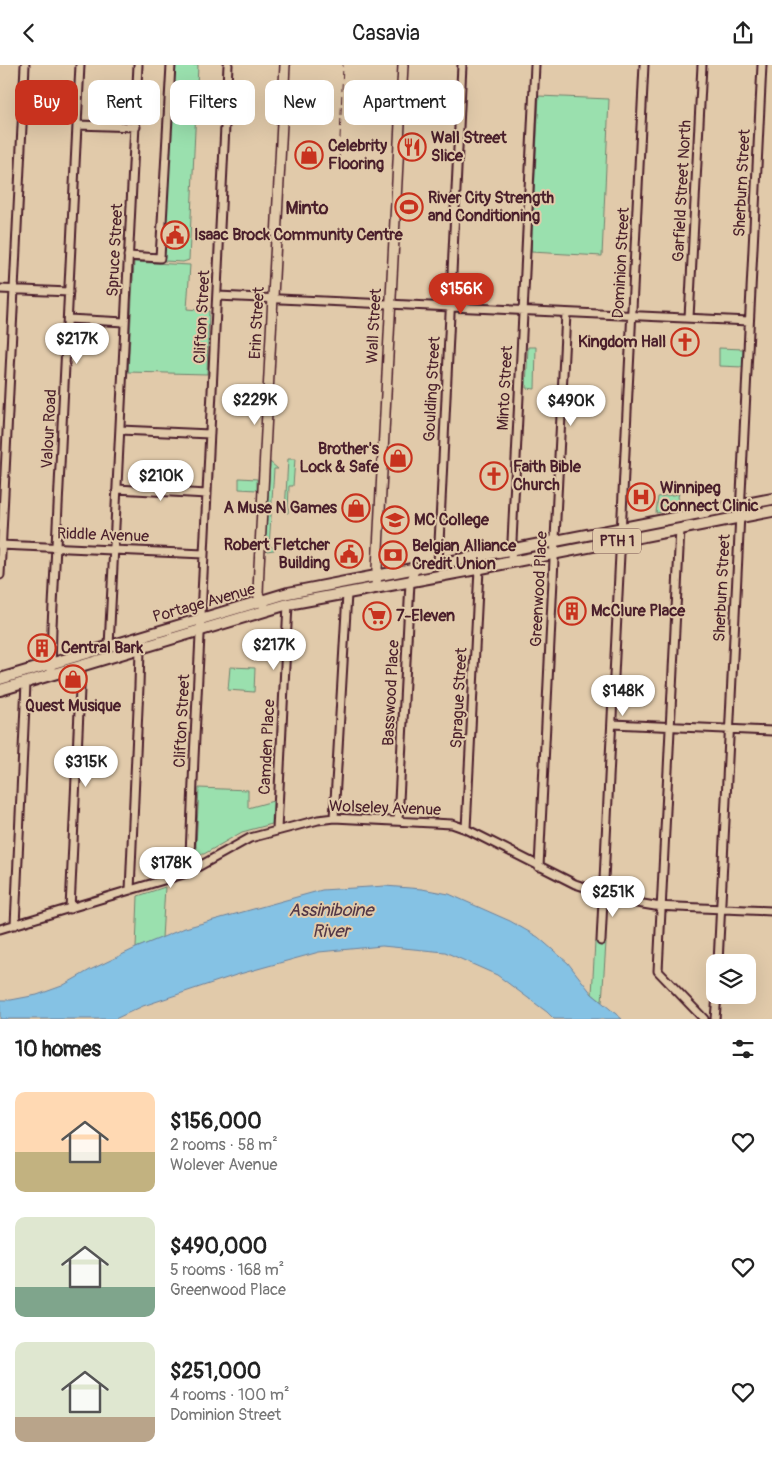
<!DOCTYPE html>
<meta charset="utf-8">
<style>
body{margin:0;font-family:Pangolin,sans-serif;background:#f6f6f6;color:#222;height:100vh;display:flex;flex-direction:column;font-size:19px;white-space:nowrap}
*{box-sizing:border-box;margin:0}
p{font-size:16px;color:#767676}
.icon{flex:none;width:28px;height:28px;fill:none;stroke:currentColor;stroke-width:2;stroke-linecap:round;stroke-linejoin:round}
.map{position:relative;height:954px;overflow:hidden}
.panel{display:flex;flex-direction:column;background:#fff;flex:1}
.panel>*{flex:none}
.top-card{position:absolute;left:15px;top:15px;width:500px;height:45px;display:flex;gap:10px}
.controls{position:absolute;left:706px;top:889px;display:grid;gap:10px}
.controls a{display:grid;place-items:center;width:50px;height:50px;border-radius:10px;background:#fff;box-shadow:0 5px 20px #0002;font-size:25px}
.price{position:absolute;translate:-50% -42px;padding:0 11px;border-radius:18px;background:#fff;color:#222;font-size:16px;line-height:32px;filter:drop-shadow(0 1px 2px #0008)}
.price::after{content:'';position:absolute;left:50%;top:30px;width:15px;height:11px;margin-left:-8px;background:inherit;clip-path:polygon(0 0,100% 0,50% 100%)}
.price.active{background:#c8321e;color:#fff}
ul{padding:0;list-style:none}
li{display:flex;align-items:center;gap:15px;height:125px;padding:0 15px}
li span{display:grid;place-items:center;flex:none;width:140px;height:100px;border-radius:10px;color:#555}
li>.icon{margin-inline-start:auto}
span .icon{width:60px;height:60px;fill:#fffc;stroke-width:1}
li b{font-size:21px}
h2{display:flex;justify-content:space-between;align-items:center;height:60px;padding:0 15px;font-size:21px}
.tag{padding:0 18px;border-radius:10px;background:#fff;box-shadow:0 5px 20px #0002;font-size:18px;line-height:45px}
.tag.active{background:#c8321e;color:#fff}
header{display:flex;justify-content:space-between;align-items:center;height:65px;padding:0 15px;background:#fff;font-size:22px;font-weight:600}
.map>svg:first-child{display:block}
.green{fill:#9ae0ae;stroke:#72806c}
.water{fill:#85c2e4;stroke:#6d819a}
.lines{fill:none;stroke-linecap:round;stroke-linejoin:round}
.minor-casing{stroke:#4a1f2b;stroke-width:11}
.major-casing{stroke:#4a1f2b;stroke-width:12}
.highway-casing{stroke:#4a1f2b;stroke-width:14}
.minor{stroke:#e1caaa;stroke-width:7}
.major{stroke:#e1caaa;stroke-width:9}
.highway{stroke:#e1caaa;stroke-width:10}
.rail{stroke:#4a1f2b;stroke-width:1;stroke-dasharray:8 4;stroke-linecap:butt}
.labels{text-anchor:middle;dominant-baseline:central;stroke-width:4;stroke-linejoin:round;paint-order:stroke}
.shield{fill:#e1caaa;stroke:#775251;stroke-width:1}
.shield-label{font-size:15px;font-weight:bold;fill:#4a1f2b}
.poi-label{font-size:16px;font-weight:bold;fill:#4a1f2b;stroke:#e1caaa;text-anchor:start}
.street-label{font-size:16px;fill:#4a1f2b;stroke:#e1caaa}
.neighbourhood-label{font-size:18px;font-weight:bold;fill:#4a1f2b;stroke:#e1caaa}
.water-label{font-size:18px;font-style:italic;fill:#533747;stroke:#e1caaa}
</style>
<header><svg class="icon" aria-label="back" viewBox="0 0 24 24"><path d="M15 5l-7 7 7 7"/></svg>Casavia<svg class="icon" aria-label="share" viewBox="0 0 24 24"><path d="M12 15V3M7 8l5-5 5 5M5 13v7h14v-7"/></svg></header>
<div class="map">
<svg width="772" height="954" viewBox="0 0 772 954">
<rect width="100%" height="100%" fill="#e1caaa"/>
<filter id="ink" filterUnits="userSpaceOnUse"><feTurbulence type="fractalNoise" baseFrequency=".02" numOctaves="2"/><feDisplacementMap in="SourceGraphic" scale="10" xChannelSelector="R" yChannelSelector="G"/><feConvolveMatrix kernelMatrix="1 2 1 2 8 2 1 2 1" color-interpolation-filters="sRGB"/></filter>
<g filter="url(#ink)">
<path class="green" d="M173 0H198L189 195 183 197 164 196 162 193Z
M539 31 609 34 602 191 531 187Z
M134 197 190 200 187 244 209 246 207 309 128 307Z
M528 282H536L535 324 526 323Z
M719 283 743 284V302L719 301Z
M288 394H295L293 421H289L288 448 285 447Z
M270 397 278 404H274L269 482H274V485L267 486 265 484Z
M239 413 257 414V425L239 424Z
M679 429 678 432 681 439 686 441 693 437 696 440 656 448 658 432Z
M230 602 255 603 254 627 228 625Z
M199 723 248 725V743L273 736 272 759 242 767 204 789H200L196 785V780Z
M165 822 162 873 136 883 138 831Z
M595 877 606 878 602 937 592 929Z"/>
<path class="water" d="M385 821 422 824 449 829 510 856 538 872 568 898 592 929 622 954H554L547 947 497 910 445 887 382 881 319 887 236 910 143 941 115 954H0V935H11L37 930 62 921 90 905 136 883 185 863 322 825Z"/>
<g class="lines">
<g class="minor-casing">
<path id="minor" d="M78 60 136 62
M128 191 160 193 171 0
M0 224 69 227
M217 231 749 256
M689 253 702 0
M68 254 125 257
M120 365 210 369
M117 424 207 429
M680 464 658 906 704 954
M0 480 204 489
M511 497 535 0
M438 499 462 0
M0 510 25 0
M109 581 138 0
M51 610 52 561 80 0
M612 659 772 666
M334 753 347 529
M398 756 410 517 416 503
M466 764 479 504
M277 765 288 539
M539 802 566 248
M193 805 190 790 194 693 228 0
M130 825 139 621 140 584 139 572
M70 844 81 602
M15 860 26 618
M0 864 187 808 250 773 318 755 334 753 452 759 466 764 575 819 631 837 655 841 772 846
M601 876 644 0
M718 898 762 0
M715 954 717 930"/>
</g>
<g class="major-casing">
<path id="major" d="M376 523 403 0
M264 540 258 529 259 502 285 0"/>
</g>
<g class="highway-casing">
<path id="highway" d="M0 614 288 528 772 434
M0 625 288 539 466 506 772 446"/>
</g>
<use href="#minor" class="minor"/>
<use href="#major" class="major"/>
<use href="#highway" class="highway"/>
<path class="rail" d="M339 98 343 0"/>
</g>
</g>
<defs>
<g id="restaurant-ring" transform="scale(1.4375)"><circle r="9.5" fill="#e1caaa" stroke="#c8321e" stroke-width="1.5"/><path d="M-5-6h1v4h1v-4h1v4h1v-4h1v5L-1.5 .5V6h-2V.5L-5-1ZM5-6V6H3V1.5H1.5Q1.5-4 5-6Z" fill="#c8321e"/></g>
<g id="shop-ring" transform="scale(1.4375)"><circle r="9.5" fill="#e1caaa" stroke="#c8321e" stroke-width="1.5"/><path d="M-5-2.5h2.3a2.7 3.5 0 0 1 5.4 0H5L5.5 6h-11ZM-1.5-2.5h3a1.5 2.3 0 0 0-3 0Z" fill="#c8321e"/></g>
<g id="stadium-ring" transform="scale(1.4375)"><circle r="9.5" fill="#e1caaa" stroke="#c8321e" stroke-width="1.5"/><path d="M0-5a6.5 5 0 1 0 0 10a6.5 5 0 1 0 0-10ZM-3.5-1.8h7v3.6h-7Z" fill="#c8321e"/></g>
<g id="civic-ring" transform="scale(1.4375)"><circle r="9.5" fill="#e1caaa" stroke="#c8321e" stroke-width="1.5"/><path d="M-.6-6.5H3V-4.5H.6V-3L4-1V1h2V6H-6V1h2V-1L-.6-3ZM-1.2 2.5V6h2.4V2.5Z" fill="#c8321e"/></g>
<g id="church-ring" transform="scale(1.4375)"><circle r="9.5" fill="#e1caaa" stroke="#c8321e" stroke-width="1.5"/><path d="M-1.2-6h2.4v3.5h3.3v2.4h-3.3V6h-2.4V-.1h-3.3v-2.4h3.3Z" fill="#c8321e"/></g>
<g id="hospital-ring" transform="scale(1.4375)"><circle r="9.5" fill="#e1caaa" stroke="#c8321e" stroke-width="1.5"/><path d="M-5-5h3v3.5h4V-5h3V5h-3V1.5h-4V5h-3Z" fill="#c8321e"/></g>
<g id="university-ring" transform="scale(1.4375)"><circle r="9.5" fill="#e1caaa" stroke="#c8321e" stroke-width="1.5"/><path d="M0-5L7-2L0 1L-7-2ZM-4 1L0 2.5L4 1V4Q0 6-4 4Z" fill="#c8321e"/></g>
<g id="bank-ring" transform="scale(1.4375)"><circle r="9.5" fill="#e1caaa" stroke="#c8321e" stroke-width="1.5"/><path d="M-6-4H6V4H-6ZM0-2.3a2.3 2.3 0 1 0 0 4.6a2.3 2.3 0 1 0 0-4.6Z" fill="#c8321e"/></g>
<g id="building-ring" transform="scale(1.4375)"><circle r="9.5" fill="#e1caaa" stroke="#c8321e" stroke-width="1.5"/><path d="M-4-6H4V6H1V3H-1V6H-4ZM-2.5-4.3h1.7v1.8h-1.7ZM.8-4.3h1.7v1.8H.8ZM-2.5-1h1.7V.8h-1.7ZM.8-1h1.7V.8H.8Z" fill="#c8321e"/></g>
<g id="supermarket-ring" transform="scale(1.4375)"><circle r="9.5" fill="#e1caaa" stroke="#c8321e" stroke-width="1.5"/><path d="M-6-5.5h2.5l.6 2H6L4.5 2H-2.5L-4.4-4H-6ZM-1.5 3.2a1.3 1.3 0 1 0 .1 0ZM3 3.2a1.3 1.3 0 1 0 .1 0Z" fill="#c8321e"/></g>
</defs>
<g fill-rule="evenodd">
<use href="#restaurant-ring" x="412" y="82"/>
<use href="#shop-ring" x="309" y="90"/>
<use href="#stadium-ring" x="409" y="142"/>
<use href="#civic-ring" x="175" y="170"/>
<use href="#church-ring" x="685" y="277"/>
<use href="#shop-ring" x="398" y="393"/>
<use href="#church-ring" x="494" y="411"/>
<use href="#hospital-ring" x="641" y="432"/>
<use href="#shop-ring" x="356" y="443"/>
<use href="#university-ring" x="395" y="455"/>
<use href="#civic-ring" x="349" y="489"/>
<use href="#bank-ring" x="393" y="490"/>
<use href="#building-ring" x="572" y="546"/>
<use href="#supermarket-ring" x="377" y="551"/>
<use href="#building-ring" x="42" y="583"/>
<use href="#shop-ring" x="73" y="614"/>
</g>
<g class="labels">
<rect class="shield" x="593" y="463.5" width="48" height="25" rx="4"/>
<g class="shield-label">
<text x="617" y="476">PTH 1</text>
</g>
<g class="poi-label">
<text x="431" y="73">Wall Street<tspan x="431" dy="18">Slice</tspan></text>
<text x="328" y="81">Celebrity<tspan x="328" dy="18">Flooring</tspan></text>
<text x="428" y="133">River City Strength<tspan x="428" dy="18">and Conditioning</tspan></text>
<text x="194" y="170">Isaac Brock Community Centre</text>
<text x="666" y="277" text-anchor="end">Kingdom Hall</text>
<text x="379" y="384" text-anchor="end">Brother's<tspan x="379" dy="18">Lock &amp; Safe</tspan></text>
<text x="513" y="402">Faith Bible<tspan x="513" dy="18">Church</tspan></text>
<text x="660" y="423">Winnipeg<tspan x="660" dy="18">Connect Clinic</tspan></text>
<text x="337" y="443" text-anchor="end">A Muse N Games</text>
<text x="414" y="455">MC College</text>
<text x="330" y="480" text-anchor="end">Robert Fletcher<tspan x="330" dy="18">Building</tspan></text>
<text x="412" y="481">Belgian Alliance<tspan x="412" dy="18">Credit Union</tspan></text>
<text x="591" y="546">McClure Place</text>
<text x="396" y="551">7-Eleven</text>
<text x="61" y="583">Central Bark</text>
<text x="73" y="641" text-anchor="middle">Quest Musique</text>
</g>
<g class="street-label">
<text transform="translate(742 118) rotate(-87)">Sherburn Street</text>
<text transform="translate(682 126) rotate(-87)">Garfield Street North</text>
<text transform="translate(115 185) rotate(-87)">Spruce Street</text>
<text transform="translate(621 198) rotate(-87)">Dominion Street</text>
<text transform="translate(202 252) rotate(-87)">Clifton Street</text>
<text transform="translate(257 258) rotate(-87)">Erin Street</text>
<text transform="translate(374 261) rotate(-87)">Wall Street</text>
<text transform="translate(505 323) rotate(-87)">Minto Street</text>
<text transform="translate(432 324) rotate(-87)">Goulding Street</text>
<text transform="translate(49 364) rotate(-87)">Valour Road</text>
<text transform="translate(103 470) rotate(2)">Riddle Avenue</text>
<text transform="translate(722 523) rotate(-87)">Sherburn Street</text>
<text transform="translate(539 524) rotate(-87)">Greenwood Place</text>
<text transform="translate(204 538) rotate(-16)">Portage Avenue</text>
<text transform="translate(391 628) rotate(-87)">Basswood Place</text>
<text transform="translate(459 633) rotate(-87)">Sprague Street</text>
<text transform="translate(182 656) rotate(-87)">Clifton Street</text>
<text transform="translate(267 682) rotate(-87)">Camden Place</text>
<text transform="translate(385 743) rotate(2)">Wolseley Avenue</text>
</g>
<g class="neighbourhood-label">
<text x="307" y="143">Minto</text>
</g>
<g class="water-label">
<text x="331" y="845">Assiniboine<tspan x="331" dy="21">River</tspan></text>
</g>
</g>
</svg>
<div class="controls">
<a><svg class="icon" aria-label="layers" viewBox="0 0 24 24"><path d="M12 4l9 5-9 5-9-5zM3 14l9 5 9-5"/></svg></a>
</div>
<b class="price active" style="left:461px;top:250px">$156K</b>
<b class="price" style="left:77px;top:300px">$217K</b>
<b class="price" style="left:255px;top:361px">$229K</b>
<b class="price" style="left:571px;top:362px">$490K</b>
<b class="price" style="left:161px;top:437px">$210K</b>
<b class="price" style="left:274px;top:606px">$217K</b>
<b class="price" style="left:623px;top:652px">$148K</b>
<b class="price" style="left:86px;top:723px">$315K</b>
<b class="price" style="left:171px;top:824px">$178K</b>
<b class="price" style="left:613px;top:853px">$251K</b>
<div class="top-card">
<a class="tag active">Buy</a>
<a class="tag">Rent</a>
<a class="tag">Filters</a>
<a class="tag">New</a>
<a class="tag">Apartment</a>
</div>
</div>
<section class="panel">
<h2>10 homes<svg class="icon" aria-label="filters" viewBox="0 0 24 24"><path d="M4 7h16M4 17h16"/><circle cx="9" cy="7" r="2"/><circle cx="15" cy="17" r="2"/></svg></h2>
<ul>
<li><span style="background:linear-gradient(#ffd9b3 60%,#c2b280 0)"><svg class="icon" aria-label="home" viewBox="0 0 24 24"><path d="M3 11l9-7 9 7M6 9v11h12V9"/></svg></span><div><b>$156,000</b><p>2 rooms · 58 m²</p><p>Wolever Avenue</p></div><svg class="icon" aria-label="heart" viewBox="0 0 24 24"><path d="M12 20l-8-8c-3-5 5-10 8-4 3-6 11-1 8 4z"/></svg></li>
<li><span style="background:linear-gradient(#dfe7d0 70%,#7fa58c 0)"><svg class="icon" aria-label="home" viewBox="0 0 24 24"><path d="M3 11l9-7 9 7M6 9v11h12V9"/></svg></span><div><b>$490,000</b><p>5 rooms · 168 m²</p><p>Greenwood Place</p></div><svg class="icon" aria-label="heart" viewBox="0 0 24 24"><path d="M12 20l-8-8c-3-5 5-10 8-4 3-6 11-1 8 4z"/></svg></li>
<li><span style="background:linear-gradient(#dfe7d0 75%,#b9a48a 0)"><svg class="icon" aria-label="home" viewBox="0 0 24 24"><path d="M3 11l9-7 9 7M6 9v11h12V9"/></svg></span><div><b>$251,000</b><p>4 rooms · 100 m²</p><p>Dominion Street</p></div><svg class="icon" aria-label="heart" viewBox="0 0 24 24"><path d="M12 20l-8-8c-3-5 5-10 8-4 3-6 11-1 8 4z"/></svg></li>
</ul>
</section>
